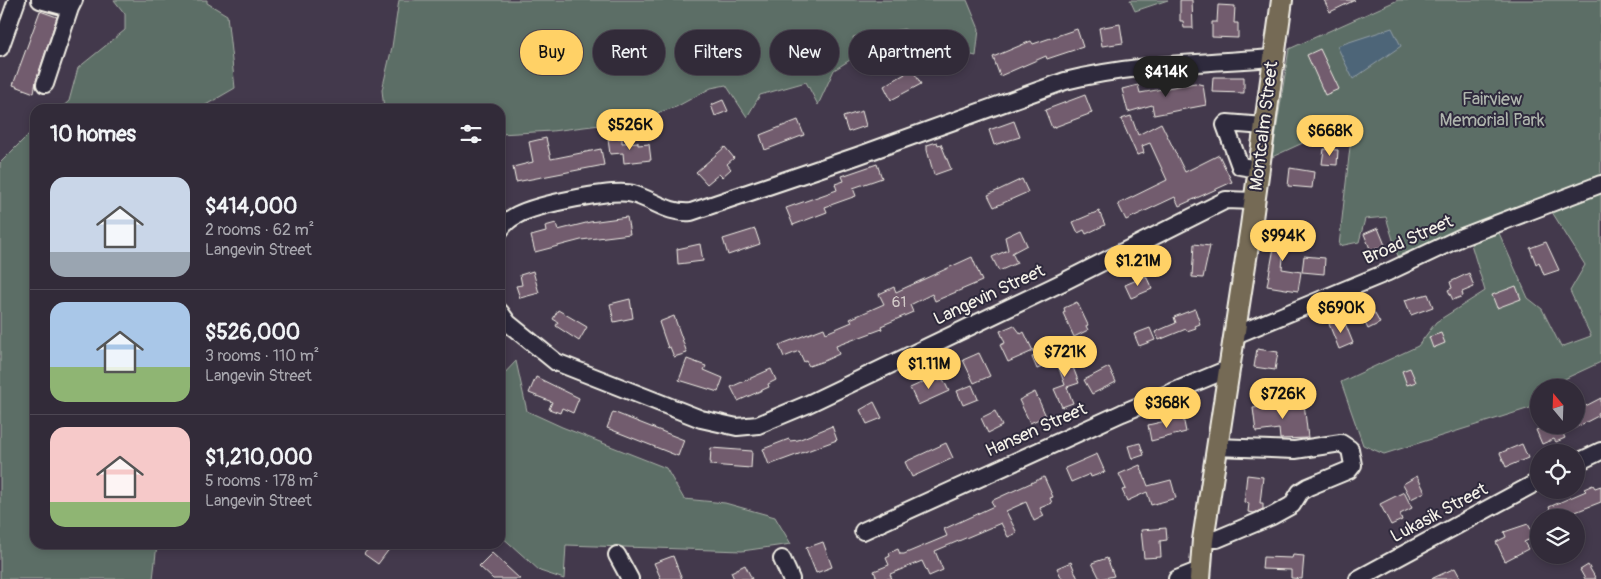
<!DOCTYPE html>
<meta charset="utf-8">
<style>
body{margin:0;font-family:Pangolin,sans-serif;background:#3a3341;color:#f1f3f6;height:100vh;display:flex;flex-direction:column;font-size:19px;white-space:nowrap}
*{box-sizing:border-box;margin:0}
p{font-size:16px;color:#a8a7ae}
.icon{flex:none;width:28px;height:28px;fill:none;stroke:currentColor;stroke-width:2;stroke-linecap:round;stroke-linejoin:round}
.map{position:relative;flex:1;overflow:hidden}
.drawer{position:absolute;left:30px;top:104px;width:475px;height:445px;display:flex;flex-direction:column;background:#322b39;border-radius:15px;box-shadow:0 2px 8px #0003,0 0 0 1px #4d4753}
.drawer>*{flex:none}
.top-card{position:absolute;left:520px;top:30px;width:475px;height:45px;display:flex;gap:10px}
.needle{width:32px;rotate:341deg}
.fabs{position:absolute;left:1530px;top:379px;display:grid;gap:10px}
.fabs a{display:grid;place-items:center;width:55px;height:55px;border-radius:50%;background:#322b39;box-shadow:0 2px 8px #0003,0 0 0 1px #4d4753;font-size:25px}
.price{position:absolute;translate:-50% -42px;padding:0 11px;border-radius:18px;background:#ffd166;color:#111;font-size:16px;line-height:32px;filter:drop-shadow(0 1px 2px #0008)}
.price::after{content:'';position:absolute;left:50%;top:30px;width:15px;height:11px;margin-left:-8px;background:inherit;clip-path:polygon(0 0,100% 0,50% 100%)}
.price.current{background:#222;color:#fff}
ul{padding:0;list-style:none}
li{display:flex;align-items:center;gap:15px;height:125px;padding:0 20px}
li+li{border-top:1px solid #4d4753}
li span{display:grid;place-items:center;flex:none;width:140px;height:100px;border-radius:15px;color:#555}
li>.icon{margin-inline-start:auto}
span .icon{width:60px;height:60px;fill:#fffc;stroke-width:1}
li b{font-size:21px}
h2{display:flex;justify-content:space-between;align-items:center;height:60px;padding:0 20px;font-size:21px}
.pill{padding:0 18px;border-radius:22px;background:#322b39;box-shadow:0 2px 8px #0003,0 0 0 1px #4d4753;font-size:18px;line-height:45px}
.pill.current{background:#ffd166;color:#111}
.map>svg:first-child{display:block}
.green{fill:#5c6e66;stroke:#a8b0a7}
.water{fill:#4e6578;stroke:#909da5}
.building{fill:#725b6e;stroke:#f4f1e8}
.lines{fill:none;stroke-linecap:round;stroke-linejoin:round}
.minor-casing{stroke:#f4f1e8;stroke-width:20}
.major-casing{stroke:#f4f1e8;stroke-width:24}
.minor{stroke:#2f2a3d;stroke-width:16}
.major{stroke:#756a55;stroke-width:20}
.labels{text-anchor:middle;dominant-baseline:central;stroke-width:4;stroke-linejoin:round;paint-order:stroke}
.number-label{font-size:15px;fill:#d4ccca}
.park-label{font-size:18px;fill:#b0b6ae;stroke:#2f2a3d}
.street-label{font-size:18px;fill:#f4f1e8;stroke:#2f2a3d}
</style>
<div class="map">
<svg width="1601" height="579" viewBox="0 0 1601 579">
<rect width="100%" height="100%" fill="#43394c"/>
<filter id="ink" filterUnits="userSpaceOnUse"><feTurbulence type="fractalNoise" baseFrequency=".02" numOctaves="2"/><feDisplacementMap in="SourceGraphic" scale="10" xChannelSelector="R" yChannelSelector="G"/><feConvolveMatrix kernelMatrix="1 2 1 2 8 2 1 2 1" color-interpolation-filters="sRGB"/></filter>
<g filter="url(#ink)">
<path class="green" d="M114 0H207V3L227 15 235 88 204 106 203 109H60L69 101 78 68 125 30V14Z
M399 0H967L979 29 976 56 941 48 904 29 853 37 858 55 834 70 818 105 806 82 760 95 747 117 726 85 711 88 676 107 632 121 552 131 500 134V109H384L382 90 392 47Z
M1130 0H1168L1135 11Z
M1398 0H1601V362L1560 381 1553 387 1539 388V401L1530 408 1384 454 1363 445 1341 382 1418 346 1436 322 1485 291 1471 244 1499 233 1528 298 1542 309 1561 347 1591 336 1570 291 1585 265 1552 212 1586 198 1408 264 1406 252 1398 256 1386 217 1365 219 1359 242 1339 246 1353 120 1272 157 1289 49Z
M35 128V544H157L153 579H0V163Z
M516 361 527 411 562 427 666 468 684 499 725 503 775 517 791 544 742 551 566 545 564 579 540 571 500 535V378Z"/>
<path class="water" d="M1392 28 1401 46 1353 79 1337 46Z"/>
<path class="building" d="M1180 0H1192L1193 28H1184L1183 21H1180Z
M1324 0H1355L1330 12Z
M1218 5 1235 6 1234 23H1238V38L1212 37V22H1217Z
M40 11 57 17 36 81 34 93 13 85Z
M1120 24 1123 43 1102 46 1099 28Z
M1077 29 1083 47 1047 59 1046 56 1000 76 993 57 1031 41 1033 44Z
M923 46 933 64 915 74 921 84 891 100 884 86 905 74 901 67 913 61 909 54Z
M1320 49 1339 89 1325 95 1307 55Z
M1213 77H1244V93L1212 92Z
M1195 83 1203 85 1206 105 1154 115 1152 105 1128 112 1122 89 1138 85 1140 93Z
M1085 95 1092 113 1052 128 1045 110Z
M723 100 728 111 715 116 711 105Z
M862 111 866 126 848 132 843 117Z
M1131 116 1138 135 1161 123 1185 172 1219 155 1232 182 1179 206 1175 197 1126 220 1118 204 1167 180 1150 143 1142 146 1144 153 1137 155 1121 119Z
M798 120 804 135 765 150 760 135Z
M1014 121 1020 137 994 145 989 130Z
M546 138 551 159 601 149 604 165 516 182 513 167 533 162 529 142Z
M622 138V143L638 142V145L649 144 651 160 624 163 623 153 610 154 608 139Z
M937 142 938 145 941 144 951 169 934 175 927 150V145Z
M725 147 734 158 727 164 731 169 722 177 719 174 707 184 696 172Z
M1324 149 1338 150 1337 165 1322 164Z
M877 164 882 178 853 188 856 196 825 207 827 212 793 225 786 208 837 190 835 184 844 181 842 176Z
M1290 168 1314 172 1312 188 1288 186Z
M1022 179 1028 192 994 207 988 195Z
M1099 211 1105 225 1086 234 1084 230 1078 233 1073 222Z
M627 217 630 234 581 240 535 252 531 236 546 232 545 226 556 223 558 230 590 222Z
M1277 227 1296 231 1294 248 1284 246 1282 269 1301 272 1298 291 1267 286 1275 242 1271 236 1276 234Z
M1378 228 1385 245 1371 251 1364 234Z
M755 229 760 244 728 255 723 239Z
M1020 230 1027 245 1012 253 1017 263 999 271 992 257 1008 250 1005 237Z
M1546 242 1559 270 1544 275 1539 262 1536 264 1530 248Z
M700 244 703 261 678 264 677 249Z
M1194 244 1210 246 1203 278 1192 277Z
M1304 256 1325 258 1324 274 1302 272Z
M972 257 982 281 935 301 932 294 910 305 913 312 881 326 882 329 836 346 839 354 824 361 809 366 806 361 804 362 799 351 784 357 779 345 824 328 826 333 852 322 850 319 884 304 879 294 894 287 896 292Z
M533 271 539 293 520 298 516 286 522 285 520 275Z
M1469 273 1474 287 1462 292 1463 296 1453 300 1448 290 1452 288 1450 282Z
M1146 276 1152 289 1131 298 1125 285Z
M1516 286 1521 299 1497 308 1492 295Z
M1428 294 1433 307 1411 315 1405 300Z
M630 299 633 318 614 322 610 304Z
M1077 302 1088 325 1086 326 1088 330 1074 337 1063 313 1065 312 1064 308Z
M1371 307 1380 323 1368 329 1361 315 1363 314 1362 312Z
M1195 309 1200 324 1195 326 1196 328 1187 331 1186 329 1159 340 1155 332 1176 323 1174 317Z
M558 310 587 327 579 341 556 326 558 322 553 319Z
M674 316 687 353 674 357 670 347 668 348 659 322Z
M1343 318 1353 343 1339 349 1329 324Z
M1014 325 1021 334 1024 332 1033 351 1008 362 1000 345 1005 343 1000 331Z
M1150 328 1155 340 1139 346 1134 334Z
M1441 333 1445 343 1433 348 1429 337Z
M1077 340 1081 351 1070 356 1066 344Z
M1066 349 1079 383 1067 387 1073 403 1062 407 1054 389 1065 385 1054 354Z
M1257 349 1278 352 1275 370 1254 367Z
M1043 352 1049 364 1037 369 1032 357Z
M979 353 990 376 974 383 963 360Z
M687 359 706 366 704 370 723 378 718 392 679 380Z
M1109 367 1116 382 1092 394 1084 380Z
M1410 368 1416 382 1407 385 1402 371Z
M771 369 776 380 768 384 769 387 738 401 731 387Z
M936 376 939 381 943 379 949 391 918 405 910 388Z
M536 377 579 398 573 413 562 408 560 413 549 409 552 402 529 393Z
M972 385 978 399 963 405 957 391Z
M1035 392 1046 416 1030 423 1019 400Z
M1601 398V411L1597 413 1598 416 1563 434 1565 438 1556 442 1554 439 1542 444 1536 430 1547 425H1576V411Z
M1293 400V404L1304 403 1308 438 1280 439 1279 429 1256 432 1253 408 1282 404V401Z
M874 402 882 418 867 424 860 410Z
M995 411 1002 426 988 433 981 418Z
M613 412 684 440 678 456 607 428Z
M1183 417 1186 432 1151 441 1148 425Z
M832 426 837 440 769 465 763 449 789 439 790 441 798 440Z
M946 443 953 458 912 477 905 462Z
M1140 443 1144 455 1132 459 1128 446Z
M1522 444 1528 458 1506 467 1500 453Z
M711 448 752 451 751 468 710 465Z
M1097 454 1105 472 1091 477 1090 474 1071 482 1065 468Z
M1140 465 1148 486 1171 480 1176 498 1151 505 1147 492 1127 501 1122 490 1126 489 1119 474Z
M1247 475 1263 477 1260 503H1263V509L1254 513 1248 512 1249 503 1244 502Z
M1417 476 1425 492 1411 499 1403 484Z
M1044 477 1053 497 1050 498 1052 503 1040 508 1044 516 1034 521 1026 502 1006 511 1017 533 1008 537 1001 523 935 551 943 570 929 576 922 561 890 574 892 579H877L874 571 889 565 886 558 890 556 889 553 898 549 900 554H904L947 536 944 529 994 506 991 501Z
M1593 485 1595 488 1601 486V502L1560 518H1553L1549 507 1586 491 1584 489Z
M1404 492 1412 508 1400 514 1402 520 1391 525 1380 504Z
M1528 524 1535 537 1524 542 1528 549 1505 561 1496 542 1506 537 1504 532Z
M1166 528 1167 540 1160 541 1161 557 1144 558 1141 530Z
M823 542 832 567 816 573 806 548Z
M372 544H393L378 564 364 554Z
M492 553 520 579H493L479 566Z
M1293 555 1304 556 1302 579 1291 578V570L1262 569 1263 557 1292 558Z
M673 556 682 579H661L654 563Z
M1107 558 1114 576 1100 579 1092 563Z
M1071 562 1078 579H1062L1057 568Z
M745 565 752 579H734L731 572Z
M1588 565 1596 579H1585L1580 570Z
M1455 568 1461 579H1431Z"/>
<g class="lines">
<g class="minor-casing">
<path id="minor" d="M40 0 70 8 74 0
M0 48 17 0
M45 84 70 8
M1258 169 1240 166 1225 125 1227 123 1264 126
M500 230C504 224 511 218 517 215 536 205 614 188 633 194 654 200 668 214 691 212L857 156 1065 81C1133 64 1203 63 1273 58
M500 312 508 323 556 362 701 419 737 427 758 425 806 405 1065 281 1226 200 1254 201
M1233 336 1388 272 1462 237 1601 184
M1576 463 1601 451
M863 531 1122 413 1228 369
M1203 539H1217L1272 516 1292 505 1300 492 1308 487 1349 470 1353 465 1350 449 1341 443 1295 450 1216 447
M617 555 630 579
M782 559 791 579
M1177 579 1200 570
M1358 579 1539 481"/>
</g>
<g class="major-casing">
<path id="major" d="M1200 579 1203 540 1251 226 1282 0"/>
</g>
<use href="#minor" class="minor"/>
<use href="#major" class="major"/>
</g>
</g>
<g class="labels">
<g class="number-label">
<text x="899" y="302">61</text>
</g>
<g class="park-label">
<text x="1492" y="99">Fairview<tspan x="1492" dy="21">Memorial Park</tspan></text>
</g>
<g class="street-label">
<text transform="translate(1264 126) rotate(-83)">Montcalm Street</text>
<text transform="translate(1408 240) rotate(-24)">Broad Street</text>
<text transform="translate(989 295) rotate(-25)">Langevin Street</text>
<text transform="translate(1036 430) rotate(-24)">Hansen Street</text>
<text transform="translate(1439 513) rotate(-28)">Lukasik Street</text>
</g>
</g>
</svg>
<div class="fabs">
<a><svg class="needle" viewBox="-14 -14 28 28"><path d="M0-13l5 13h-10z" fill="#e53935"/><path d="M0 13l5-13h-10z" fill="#a8a7ae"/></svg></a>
<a><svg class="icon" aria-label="locate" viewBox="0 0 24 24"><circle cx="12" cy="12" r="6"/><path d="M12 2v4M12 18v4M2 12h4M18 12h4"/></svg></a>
<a><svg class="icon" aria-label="layers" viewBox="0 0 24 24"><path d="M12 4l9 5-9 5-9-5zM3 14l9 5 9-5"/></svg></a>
</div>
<b class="price current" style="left:1166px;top:98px">$414K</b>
<b class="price" style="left:630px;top:151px">$526K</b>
<b class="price" style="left:1330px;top:157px">$668K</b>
<b class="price" style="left:1283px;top:262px">$994K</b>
<b class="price" style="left:1138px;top:287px">$1.21M</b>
<b class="price" style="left:1341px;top:334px">$690K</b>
<b class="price" style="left:1065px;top:378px">$721K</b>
<b class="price" style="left:929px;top:390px">$1.11M</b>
<b class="price" style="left:1283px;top:420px">$726K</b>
<b class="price" style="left:1167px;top:429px">$368K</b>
<div class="top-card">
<a class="pill current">Buy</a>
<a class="pill">Rent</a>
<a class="pill">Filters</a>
<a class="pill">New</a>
<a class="pill">Apartment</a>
</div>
<section class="drawer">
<h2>10 homes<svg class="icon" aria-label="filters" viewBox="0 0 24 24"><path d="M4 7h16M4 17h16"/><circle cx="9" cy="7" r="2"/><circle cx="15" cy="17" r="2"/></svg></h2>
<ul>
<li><span style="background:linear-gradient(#c9d6e8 75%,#9aa5b1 0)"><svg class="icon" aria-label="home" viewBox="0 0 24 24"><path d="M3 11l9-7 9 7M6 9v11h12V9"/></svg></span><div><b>$414,000</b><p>2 rooms · 62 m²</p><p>Langevin Street</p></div></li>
<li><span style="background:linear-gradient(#a9c7e8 65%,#8fb573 0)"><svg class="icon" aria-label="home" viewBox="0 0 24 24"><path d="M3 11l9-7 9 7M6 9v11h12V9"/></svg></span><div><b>$526,000</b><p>3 rooms · 110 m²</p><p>Langevin Street</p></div></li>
<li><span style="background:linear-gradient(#f6c9c9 75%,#8fb573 0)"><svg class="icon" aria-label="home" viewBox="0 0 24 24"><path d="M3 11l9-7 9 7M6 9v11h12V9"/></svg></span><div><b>$1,210,000</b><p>5 rooms · 178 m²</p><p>Langevin Street</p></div></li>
</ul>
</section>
</div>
